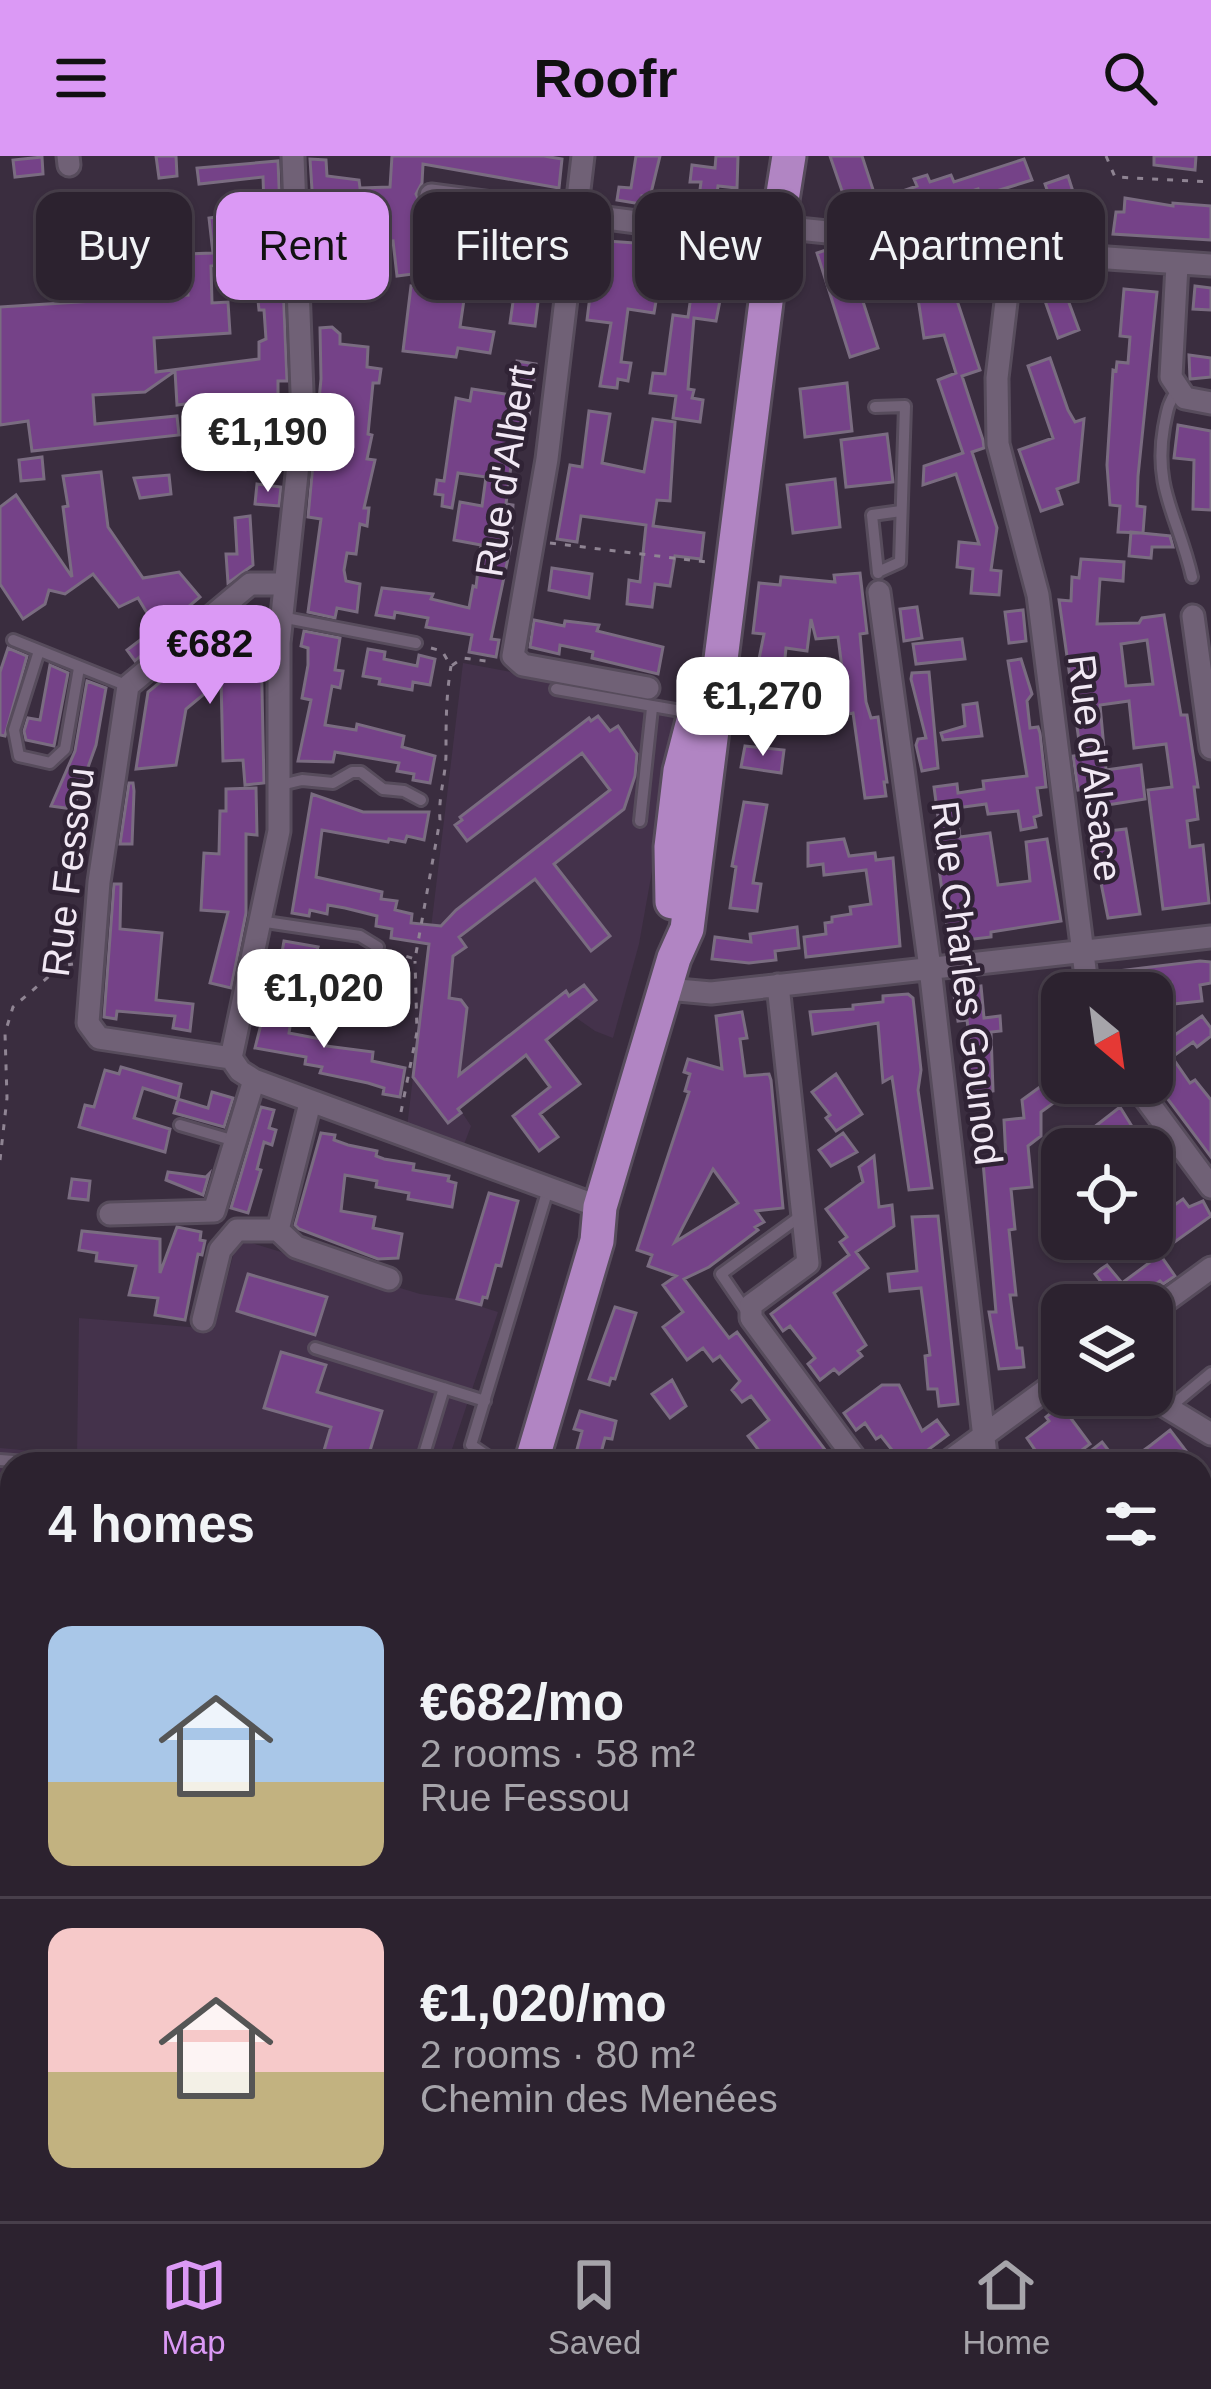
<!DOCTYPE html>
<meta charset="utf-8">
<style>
body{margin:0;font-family:Helvetica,sans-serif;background:#342a37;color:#f1f3f6;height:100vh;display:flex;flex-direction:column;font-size:45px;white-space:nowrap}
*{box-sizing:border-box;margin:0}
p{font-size:39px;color:#a6a4aa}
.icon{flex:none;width:66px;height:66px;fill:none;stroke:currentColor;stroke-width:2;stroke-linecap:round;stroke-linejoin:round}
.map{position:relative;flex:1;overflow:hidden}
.sheet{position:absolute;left:0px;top:1296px;width:1212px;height:771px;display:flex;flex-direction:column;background:#2c222f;border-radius:36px 36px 0 0;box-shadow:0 3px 9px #0004,0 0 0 3px #483f4b}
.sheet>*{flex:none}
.hud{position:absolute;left:36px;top:36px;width:1140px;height:108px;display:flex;gap:24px}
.needle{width:78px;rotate:151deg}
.tools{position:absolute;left:1041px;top:816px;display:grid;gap:24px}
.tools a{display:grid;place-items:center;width:132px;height:132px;border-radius:24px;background:#2c222f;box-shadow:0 3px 9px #0004,0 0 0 3px #483f4b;font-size:60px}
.price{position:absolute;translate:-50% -102px;padding:0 27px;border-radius:24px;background:#fff;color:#222;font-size:39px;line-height:78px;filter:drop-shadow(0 3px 6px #0008)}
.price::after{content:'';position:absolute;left:50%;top:72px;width:36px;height:27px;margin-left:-18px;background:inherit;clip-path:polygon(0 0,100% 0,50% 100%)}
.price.on{background:#db99f5;color:#111}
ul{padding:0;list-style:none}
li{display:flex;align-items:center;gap:36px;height:300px;padding:0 48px}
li+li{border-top:3px solid #483f4b}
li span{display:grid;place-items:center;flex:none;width:336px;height:240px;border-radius:24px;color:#555}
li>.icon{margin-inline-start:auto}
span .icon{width:144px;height:144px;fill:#fffc;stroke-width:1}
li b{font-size:51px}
h2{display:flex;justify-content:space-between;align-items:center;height:144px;padding:0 48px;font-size:51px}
.chip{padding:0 42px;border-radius:24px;background:#2c222f;box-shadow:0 3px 9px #0004,0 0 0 3px #483f4b;font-size:42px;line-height:108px}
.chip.on{background:#db99f5;color:#111}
header{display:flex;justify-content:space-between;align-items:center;height:156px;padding:0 48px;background:#db99f5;color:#111;font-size:54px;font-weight:700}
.tabs{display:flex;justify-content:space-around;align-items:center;height:168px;border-top:3px solid #483f4b;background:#2c222f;font-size:33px;color:#a6a4aa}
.tabs a{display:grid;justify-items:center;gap:6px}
.tabs .on{color:#db99f5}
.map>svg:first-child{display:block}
.built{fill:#44324b}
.building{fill:#754288;stroke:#7a6c81;stroke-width:3;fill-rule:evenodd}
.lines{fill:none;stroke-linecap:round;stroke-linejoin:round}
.lane-casing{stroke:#574c5c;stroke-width:16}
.street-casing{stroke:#574c5c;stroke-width:27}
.secondary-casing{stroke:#574c5c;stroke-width:33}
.primary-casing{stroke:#574c5c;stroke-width:39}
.path{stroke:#8f8493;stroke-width:3;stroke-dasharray:6 9;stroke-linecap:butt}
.lane{stroke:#706176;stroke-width:10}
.street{stroke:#706176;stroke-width:21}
.secondary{stroke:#706176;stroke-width:27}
.primary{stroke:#b185c3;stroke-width:33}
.labels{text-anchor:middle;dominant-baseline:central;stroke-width:9;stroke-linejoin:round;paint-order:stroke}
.street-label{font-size:39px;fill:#f1e8f4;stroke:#302335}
</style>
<header><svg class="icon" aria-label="menu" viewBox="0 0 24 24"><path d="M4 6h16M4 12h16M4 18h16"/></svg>Roofr<svg class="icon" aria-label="search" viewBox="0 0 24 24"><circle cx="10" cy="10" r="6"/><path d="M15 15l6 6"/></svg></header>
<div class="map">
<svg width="1211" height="2065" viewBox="0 0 1211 2065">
<rect width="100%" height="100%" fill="#3a2d3f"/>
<path class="built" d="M463 507 682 548 639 788 613 882 595 875 575 861 459 952 471 970 463 991 407 971Z
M242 1084 420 1138 457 1143 498 1156 447 1308H12V2055H218L217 2065H0V1292L77 1299 79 1162 214 1173 234 1096Z
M360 2055H1056L1074 2065H358Z"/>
<path class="building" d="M156 0H176L177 20 159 22Z
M392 0H544L562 3 559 32 423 8 422 27 416 38 422 50 418 84 450 89 448 107 423 104 421 117 397 120 393 85 361 88 363 104 345 106 347 141H319L310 3 326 4 327 20 359 24 360 32 390 31Z
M636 0H660L650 41 642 40 641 48 617 44 619 31 631 32Z
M716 0H738L737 32 718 30 715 51 698 49 701 26H690L692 9 715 12Z
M830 0H862L879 52 851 61Z
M1154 0H1196L1195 14 1154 9Z
M42 1 43 18 15 21 13 4Z
M1024 3 1032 24 980 40 978 33 907 57 900 36 917 30 914 23 927 19 930 26 951 19 954 26Z
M278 5 287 225H278V255H288L286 276H245V314L231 313 226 256 211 258 210 245 177 249 175 215 145 236 93 239 95 268 177 260 179 279 32 295 28 265 0 269V151L188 139 186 98 213 97 209 62 224 60 225 83 265 78 263 21 199 28 197 12ZM267 103 271 134 257 135 259 154H264L266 183 259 186V203L156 216 154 182 230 177 228 146 212 147 211 110Z
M1068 20 1085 73 1063 80 1045 28Z
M1125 42 1173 50V47L1211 50V84L1113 78 1116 56H1124Z
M514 65 534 68 531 92 551 95 546 123 541 122 535 170 510 167 513 146 489 142 501 83 475 80 477 66 513 72Z
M607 85 676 90V86L730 93 716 165 694 162 688 233 694 234 692 242 703 244 700 266 673 262 676 240 650 237 653 217 665 218 673 159 688 161 693 126 660 122 654 157 628 153 621 206 631 207 628 225 618 223 617 232 600 230 611 167 587 164 591 132 600 133Z
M832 92 846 93 878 192 850 201 817 97Z
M944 105 980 214 962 220 983 284 984 292 972 296 997 372 991 414 1001 415 999 439 971 437 973 413 957 411 959 386 979 388 956 318 923 329 924 310 963 297 938 224 956 217 944 179 924 182 917 136 895 143 888 124Z
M1051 113 1057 114 1079 174 1058 182 1036 119Z
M411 130 465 137 460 171 494 176 490 197 458 192 456 201 403 195Z
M1195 130 1211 132V154L1193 153Z
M1124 133 1157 136 1138 320 1137 350 1145 351 1143 377 1118 376 1120 350 1110 349 1107 309 1113 214 1116 215 1117 206 1128 207 1130 181 1120 180Z
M332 171 340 178V188L368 191 367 211 381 213 379 227H373L368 278 372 279 367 303 375 304 364 352H369L367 370 360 368 356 398 347 397 344 414 346 425 360 428 357 456 337 452 335 462 308 456 321 363 308 361 321 223 320 172Z
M1189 199 1211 202V221L1190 223Z
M1050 202 1068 254 1075 266 1084 263 1078 326 1057 333 1062 348 1041 355 1019 294 1053 282 1028 210Z
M517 205 536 208 529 261 524 279 516 278 509 324 506 348 513 349 511 388 491 483 499 484 496 501 469 496 472 479 426 471 428 462 395 456 394 462 376 459 382 432 433 438 431 443 469 452 473 430 476 431 481 389 454 384 460 346 482 350 486 321 458 317 452 352 442 350 443 339 435 338 437 324 444 325 456 242 470 245 472 233 512 239Z
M847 227 852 275 805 281 800 233Z
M589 255 610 258 602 307 644 316 653 263 675 266 670 345 657 344 653 370 704 377 701 403 675 400 670 430 655 428 652 451 627 448 629 424 640 426 646 369 581 360 577 386 557 383 570 309 582 311Z
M1178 269 1211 275V354L1193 353 1194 304 1174 302Z
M887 278 893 326 846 331 841 284Z
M42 301 44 323 21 325 19 304Z
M101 316 108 371 143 422 179 416 200 441 170 466 174 472 135 505 127 494 156 472 138 442 119 451 93 418 65 438 49 434 45 448 23 463 0 428V351L16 339 72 421 63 351 68 350 63 320Z
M169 319 171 338 140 342 134 322Z
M835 323 840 371 793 377 787 329Z
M257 328 281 331 279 350 255 348Z
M250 360 253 409 228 427 226 398H237L235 362Z
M1131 376 1170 380 1173 391H1152L1151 402 1129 400Z
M1081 403 1124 406 1123 425 1100 423 1097 468 1139 467 1142 462 1164 459 1181 559H1187L1198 631H1194L1198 663 1187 665 1190 691 1203 689 1209 747 1163 753 1148 634 1172 631 1166 588 1134 592 1129 545 1100 549 1106 614 1141 609 1145 643 1101 650 1099 631 1078 634 1073 600 1081 599 1059 444 1071 445 1072 421 1079 422ZM1147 484 1153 528 1126 530 1121 488Z
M552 412 592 418 589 442 549 434Z
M860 417 867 477 860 478 866 546 871 562 878 561 887 626H884L886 640 865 642 853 557 843 559 840 539 824 541 821 515 842 512 838 481 816 483 811 463 807 495 786 492 780 551 800 554 798 568 755 563 757 549 750 548 764 478 753 477 759 427 780 429 781 421 835 426 834 419Z
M917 451 922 482 904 485 900 453Z
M1023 454 1026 485 1009 487 1005 456Z
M534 464 564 470 565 465 599 469 597 475 663 491 658 518 592 502 593 496 560 489 559 498 530 491Z
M304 475 340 482 335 514 343 515 340 532 332 530 325 569 356 574 357 568 404 580 402 591 435 600 430 627 413 624 414 618 397 615 399 607 335 596 333 606 298 605 311 544 302 542 308 509V492L301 490Z
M962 483 965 503 916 508 913 488Z
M232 485 261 487 264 627 245 629 243 604 223 605 221 524 186 553 176 609 136 613 148 536 199 494H217V488Z
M8 492 27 500 5 580 0 579V516Z
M368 493 385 496 384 503 417 510 419 499 435 503 430 529 413 526 412 534 379 528 380 523 363 520Z
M1021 503 1032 538 1027 545 1030 572 1038 571 1040 577 1046 631 1037 632 1041 659 1034 661 1036 671 1021 674 1018 655 988 658 986 648 956 652 960 681 990 677 998 729 1030 725 1026 686 1047 683 1061 765 991 776V781L965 784 966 790 950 792 935 684 941 683 934 631 957 628 958 637 984 633 983 625 1027 620 1008 505Z
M50 509 68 517 54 590 26 584 24 575 28 562 40 564Z
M929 516 938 612 922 615 916 589 918 583 926 582 911 523 912 517Z
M87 525 106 532 96 589 73 653 51 650 75 595Z
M977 547 982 580 943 584 941 577 965 570 963 549Z
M598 560 610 575 618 570 637 598 635 620 624 653 554 708 610 780 591 795 535 723 459 781 466 791 453 800 449 842 461 844 467 852 459 919 566 835 569 840 584 829 596 844 546 884 580 928 540 958 558 981 539 995 513 960 550 931 526 899 458 953 461 957 448 967 413 921 429 788 391 782 392 773 376 770 377 760 345 752 328 749 327 758 310 754 309 760 292 757 312 638 363 656H429L424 684 407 680 405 686 389 683 388 686 322 674 316 721 382 736 381 743 397 745 395 754 412 758 411 767 441 770 456 754 610 634 582 597 467 685 455 669 462 664 460 661 589 562 591 565Z
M745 590 784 594 781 617 741 611Z
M129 627H133L134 635 132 688H120Z
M256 632 257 679 246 678V757L231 832 210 827 228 756 201 754 204 697 219 698 220 655H226V633Z
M744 646 767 649 753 727 761 728 757 755 730 752 736 711 732 710Z
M1126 673 1140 758 1108 762 1091 677Z
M844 683 849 700 875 697 876 704 893 702 900 790 806 801 804 781 826 778 825 767 832 766V761L851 758 850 751 871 748 866 714 824 719 823 708 808 710V687Z
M114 728H121L120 773 162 777 156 844 193 848 190 875 173 872 175 860 117 855 116 863 104 861Z
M797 771 799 792 775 795 776 804 749 807 712 803 715 781 751 786 750 778Z
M284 785 318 791 316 797 333 800 332 807 348 811 397 815 392 843 375 840 372 855 358 853 360 839 327 833 328 828 311 825 312 819 279 813Z
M1200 805 1211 806V827L1200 829 1202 845 1173 848 1171 827 1111 835 1109 816Z
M981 830 984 862 1000 860 1001 875 991 876 993 935 969 938 965 905 972 904 967 864 958 865 954 839 960 833Z
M908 838 913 842 921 914 918 934 932 1032 909 1034 892 921 883 926 878 867 813 878 810 856 853 853V849L883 846V840Z
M268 841 294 846 289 877 326 884V890L373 896 372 905 405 912 400 941 383 938 384 932 368 927 320 917 322 911 305 908 306 901 255 892Z
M1062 846V866L1044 868 1043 847Z
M742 856 747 882 740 883 745 920 769 918 771 924 783 1052 756 1055 764 1066 755 1071 758 1074 709 1111 684 1123 729 1182 737 1176 829 1299 824 1308H769L748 1280 769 1264 751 1240 742 1246 732 1234 740 1225 720 1200 713 1205 703 1192 687 1204 663 1171 683 1156 663 1129 676 1120 648 1110 652 1099 637 1094 689 936 685 935 690 918 684 916 688 903 722 913 716 860ZM713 1013 738 1047 675 1086Z
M1202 860 1211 872V880L1197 891 1193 886 1172 901 1190 927 1195 924 1211 944V1001L1152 922V897L1156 892Z
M121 911 181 928 178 943 143 932 134 962 170 973 165 996 79 971 85 949 94 951 105 914 119 918Z
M1062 915V927H1081L1041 956V980L1028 990 1032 1031 1011 1033 1015 1073 1009 1074 1016 1139H1010L1017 1192H1022L1024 1211 999 1213 989 1156H996L983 1006 1006 1004 1004 964 1024 962 1022 944Z
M836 918 862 958 836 975 826 962 830 959 812 936Z
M212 936 233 942 224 971 174 957 178 943 208 952Z
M261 951 274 954 269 972 276 974 272 989 264 986 257 1013 261 1014 248 1057 231 1052Z
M1120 951 1146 993H1064L1093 972Z
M321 977 335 979 334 984 348 989 377 995 376 1000 384 1003 414 1008 413 1014 449 1020 448 1025 456 1027 452 1051 408 1043 409 1037 376 1031 377 1025 345 1019 341 1055 375 1061 373 1072 402 1078 398 1102 378 1103 299 1073 295 1069Z
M843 977 857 996 831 1010 819 994Z
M874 1000 879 1051 892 1049 894 1070 856 1096 868 1112 834 1137 866 1189 858 1195 862 1200 839 1218 834 1213 820 1224 808 1208 815 1202 790 1170 783 1175 771 1158 849 1099 840 1086 847 1081 826 1053 863 1026 859 1011Z
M168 1016 206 1021 209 1018 203 1039 166 1024Z
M1152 1017 1176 1048 1183 1043 1189 1051 1203 1045 1211 1060 1159 1097 1175 1120 1163 1128 1160 1125 1127 1149H1093L1109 1136 1095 1118 1101 1113 1107 1109 1122 1127 1149 1107 1144 1100 1153 1092 1146 1085 1152 1083Z
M72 1023 90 1025 88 1044 69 1042Z
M489 1037 518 1045 501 1110 496 1109 487 1142 483 1141 481 1149 457 1143Z
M938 1060 958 1248 939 1250 937 1233H928L925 1200 930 1199 921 1132 890 1135 888 1118 917 1115 912 1061Z
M177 1071 201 1076 200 1084 205 1085 202 1099 198 1098 185 1164 155 1159 158 1142 129 1139 136 1110 96 1105 97 1097 79 1094 82 1075 160 1083V1117Z
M248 1118 327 1141 315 1179 237 1155Z
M615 1151 636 1157 615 1223 611 1222 609 1229 589 1223Z
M281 1196 326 1209 317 1236 382 1255 366 1308H320L331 1271 264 1252Z
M672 1224 686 1250 670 1262 652 1238Z
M882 1229H899L922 1275 937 1264 948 1279 909 1308H903L881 1280 876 1283 865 1267 856 1274 844 1257Z
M1061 1249 1090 1288 1063 1308H1022L1037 1297 1027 1282 1049 1265 1046 1261Z
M580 1255 616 1265 612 1283 605 1282 598 1308H573L582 1275 574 1273Z
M1170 1274 1196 1308H1125L1151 1289Z
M1102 1286 1119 1308H1090L1084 1300Z"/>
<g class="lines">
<g class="lane-casing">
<path id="lane" d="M1177 235C1168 246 1167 256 1164 271 1153 334 1179 362 1192 421
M875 251 905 250 900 406 878 416
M878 417 872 359 901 355
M281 461 416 487
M13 484 128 530
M39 495 14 574 19 600 50 607 65 593 79 512
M556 533 692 557
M281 629 302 624 333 627 352 616H361L383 633 404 635 421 644
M640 665 652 552
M259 765 360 780 378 791
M180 969 235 985
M749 1159 721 1118 802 1059
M315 1192 485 1245
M1169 1252 1211 1217
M0 1304 53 1308
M421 1308 444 1232
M499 1308 471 1289 548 1033
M834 1308 850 1296
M0 1722 12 1724
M1200 1771 1211 1777
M0 1918 12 1921
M0 2037 12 1993
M425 2055 426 2065
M1013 2055 1016 2065
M1040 2055 1057 2065
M192 2065 194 2055
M373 2065 377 2055
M735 2065 994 2061V2065"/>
</g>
<g class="street-casing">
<path id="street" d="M68 0 69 9
M583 0 547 303 513 500 523 509 648 532
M431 39 736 79
M779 71 1020 96 1211 109
M1012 95 997 222 998 288 1038 439 1088 837
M1177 109 1171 221 1185 242 1211 247
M879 436 930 812 987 1308
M1193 460 1211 592
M778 829 808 1107 751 1149V1162L859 1308
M667 833 711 837 1211 781
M231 902 279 675V487L303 262 293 0
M231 902 99 882 88 867 99 726 128 530 250 428H282
M231 902 240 915 254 924 600 1051
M1134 927 1211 1031
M110 1058 214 1055 254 924
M278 1074 296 1091 389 1123
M1152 1155 1211 1112
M203 1164 220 1094 237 1074H278L310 947
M1147 1239 1211 1278
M945 1308 1062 1222
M1200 1363 1211 1355
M1200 1486 1211 1483
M1200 1819 1211 1826
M1200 2048 1211 2030"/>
</g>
<g class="secondary-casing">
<path id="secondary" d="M0 1526 6 1557 0 1580
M1114 2055 1130 2065
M327 2065 332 2055
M1157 2065 1171 2059 1194 2065"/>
</g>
<g class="primary-casing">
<path id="primary" d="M672 746 671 691 680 615 694 561
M531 1308 597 1085 600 1051 674 802 687 773 767 138 789 0
M230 2065 231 2055
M277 2065 280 2055
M305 2065 309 2055"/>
</g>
<path class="path" d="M1106 0 1115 21 1211 26
M550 387 707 406
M431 492 442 495 451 510 463 502 494 506
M392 796 415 803 440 664C438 640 446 620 446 597 446 566 446 540 451 510
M401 956 417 876 415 805
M0 1004 7 942 5 877 13 851 61 810 73 808
M1200 1452 1206 1453 1210 1461"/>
<use href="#lane" class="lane"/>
<use href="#street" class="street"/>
<use href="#secondary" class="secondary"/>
<use href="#primary" class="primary"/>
</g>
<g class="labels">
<g class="street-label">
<text transform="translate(505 315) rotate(-81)">Rue d'Albert</text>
<text transform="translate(1095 612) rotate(83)">Rue d'Alsace</text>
<text transform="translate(68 716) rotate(-83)">Rue Fessou</text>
<text transform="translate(967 827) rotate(83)">Rue Charles Gounod</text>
</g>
</g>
</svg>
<div class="tools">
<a><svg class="needle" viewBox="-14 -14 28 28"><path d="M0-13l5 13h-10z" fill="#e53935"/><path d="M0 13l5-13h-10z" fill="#a6a4aa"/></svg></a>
<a><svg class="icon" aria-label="locate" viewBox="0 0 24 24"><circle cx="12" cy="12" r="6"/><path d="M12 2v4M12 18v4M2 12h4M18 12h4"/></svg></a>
<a><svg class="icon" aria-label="layers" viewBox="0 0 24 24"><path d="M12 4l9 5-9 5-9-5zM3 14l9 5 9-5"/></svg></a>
</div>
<b class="price" style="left:268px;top:339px">€1,190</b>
<b class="price on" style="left:210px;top:551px">€682</b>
<b class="price" style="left:763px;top:603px">€1,270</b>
<b class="price" style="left:324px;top:895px">€1,020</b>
<div class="hud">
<a class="chip">Buy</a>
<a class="chip on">Rent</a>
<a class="chip">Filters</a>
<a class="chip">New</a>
<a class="chip">Apartment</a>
</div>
<section class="sheet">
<h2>4 homes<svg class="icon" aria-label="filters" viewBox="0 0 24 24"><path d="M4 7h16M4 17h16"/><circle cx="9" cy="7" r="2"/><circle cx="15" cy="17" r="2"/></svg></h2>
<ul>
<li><span style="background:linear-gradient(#a9c7e8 65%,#c2b280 0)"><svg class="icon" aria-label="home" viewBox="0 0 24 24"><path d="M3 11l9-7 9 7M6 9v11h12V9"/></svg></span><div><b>€682/mo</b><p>2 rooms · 58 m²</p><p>Rue Fessou</p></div></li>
<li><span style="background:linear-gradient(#f6c9c9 60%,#c2b280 0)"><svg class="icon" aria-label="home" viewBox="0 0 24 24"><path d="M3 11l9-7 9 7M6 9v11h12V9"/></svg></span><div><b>€1,020/mo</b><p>2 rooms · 80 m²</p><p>Chemin des Menées</p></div></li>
</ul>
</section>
</div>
<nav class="tabs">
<a class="on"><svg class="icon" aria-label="map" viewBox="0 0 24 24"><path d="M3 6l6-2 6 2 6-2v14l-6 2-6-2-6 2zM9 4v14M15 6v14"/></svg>Map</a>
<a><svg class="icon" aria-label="saved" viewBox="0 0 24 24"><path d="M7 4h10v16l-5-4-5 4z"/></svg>Saved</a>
<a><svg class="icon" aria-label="home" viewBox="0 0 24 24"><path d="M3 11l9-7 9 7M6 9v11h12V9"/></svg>Home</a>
</nav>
